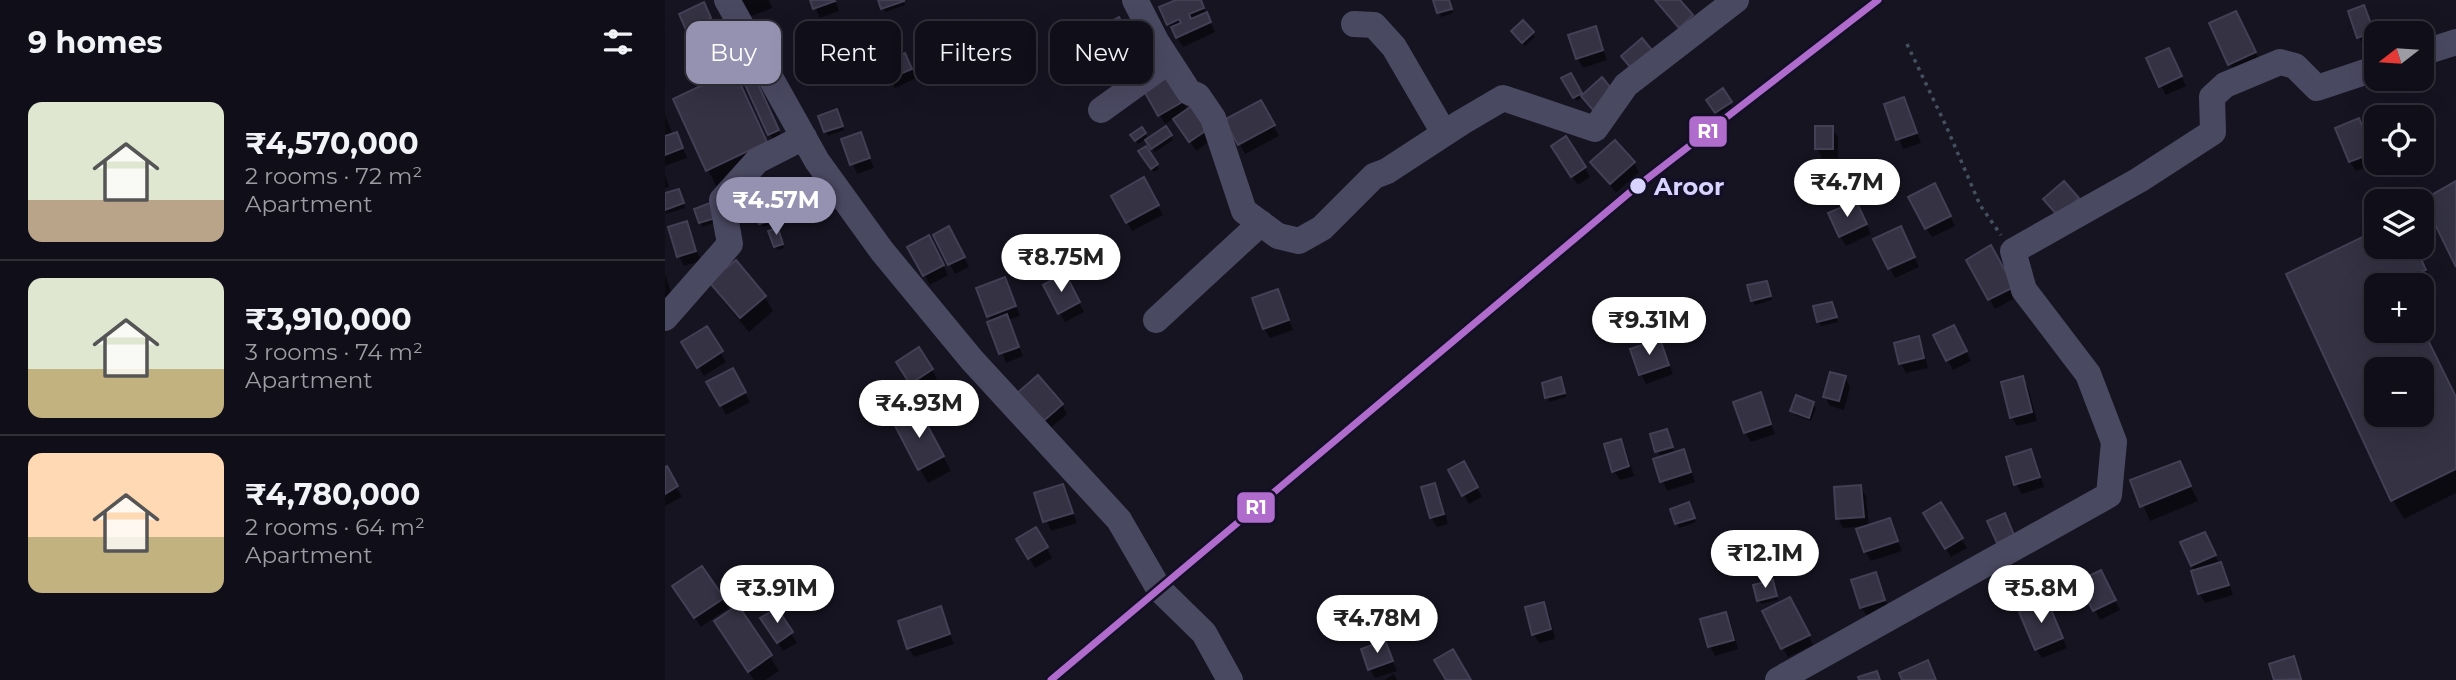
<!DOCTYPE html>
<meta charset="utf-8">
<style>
body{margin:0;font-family:Montserrat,sans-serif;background:#1e1d26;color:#f1f3f6;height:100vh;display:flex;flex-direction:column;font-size:26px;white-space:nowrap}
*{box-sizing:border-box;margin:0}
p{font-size:23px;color:#9c9ca2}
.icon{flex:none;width:38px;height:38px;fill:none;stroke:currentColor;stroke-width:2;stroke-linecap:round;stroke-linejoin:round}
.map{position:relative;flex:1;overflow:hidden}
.drawer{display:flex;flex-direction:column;background:#100f19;width:665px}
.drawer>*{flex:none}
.banner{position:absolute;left:21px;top:21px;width:665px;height:63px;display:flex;gap:14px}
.needle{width:46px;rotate:253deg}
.buttons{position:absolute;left:1699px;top:21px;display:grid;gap:14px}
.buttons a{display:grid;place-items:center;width:70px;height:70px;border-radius:14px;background:#100f19;box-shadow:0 7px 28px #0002,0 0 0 2px #302f38;font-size:35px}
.price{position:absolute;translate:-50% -60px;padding:0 16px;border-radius:24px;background:#fff;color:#222;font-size:23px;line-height:46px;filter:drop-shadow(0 2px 4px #0008)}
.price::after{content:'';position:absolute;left:50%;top:42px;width:21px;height:16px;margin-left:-10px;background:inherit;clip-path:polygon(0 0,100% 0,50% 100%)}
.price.current{background:#9591b1;color:#fff}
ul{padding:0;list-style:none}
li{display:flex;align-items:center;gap:21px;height:175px;padding:0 28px}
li+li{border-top:2px solid #302f38}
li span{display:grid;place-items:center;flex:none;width:196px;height:140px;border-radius:14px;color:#555}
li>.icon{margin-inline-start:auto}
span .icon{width:84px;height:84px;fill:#fffc;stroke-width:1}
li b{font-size:30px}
h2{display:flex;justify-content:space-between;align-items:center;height:84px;padding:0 28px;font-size:30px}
.pill{padding:0 24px;border-radius:14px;background:#100f19;box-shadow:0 7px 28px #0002,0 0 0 2px #302f38;font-size:24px;line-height:63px}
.pill.current{background:#9591b1;color:#fff}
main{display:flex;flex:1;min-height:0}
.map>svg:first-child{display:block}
.shadow{fill:#0007;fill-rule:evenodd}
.building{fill:#343243;stroke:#433f54;stroke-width:2;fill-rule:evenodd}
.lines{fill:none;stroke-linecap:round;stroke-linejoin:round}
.path{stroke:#44505f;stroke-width:3.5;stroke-dasharray:3.5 5;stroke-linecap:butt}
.minor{stroke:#4a4962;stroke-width:26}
.rail-1-casing{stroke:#130f26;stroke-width:12}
.rail-1{stroke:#b06ccc;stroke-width:7}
.stop-dot{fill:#d9d4ff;stroke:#130f26;stroke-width:2.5}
.labels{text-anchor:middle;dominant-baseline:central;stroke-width:7;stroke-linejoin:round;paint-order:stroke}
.stop-label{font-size:24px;font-weight:bold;fill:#d9d4ff;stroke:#130f26;text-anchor:start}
.line-badge{stroke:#130f26;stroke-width:2.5}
.badge-label{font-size:19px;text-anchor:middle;font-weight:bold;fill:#fff}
</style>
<main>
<section class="drawer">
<h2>9 homes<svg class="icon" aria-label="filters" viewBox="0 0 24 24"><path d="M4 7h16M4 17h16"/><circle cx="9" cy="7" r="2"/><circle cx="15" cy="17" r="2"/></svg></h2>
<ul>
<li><span style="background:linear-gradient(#dfe7d0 70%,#b9a48a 0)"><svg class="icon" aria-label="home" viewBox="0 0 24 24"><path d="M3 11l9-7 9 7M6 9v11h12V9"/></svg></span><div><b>₹4,570,000</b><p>2 rooms · 72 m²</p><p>Apartment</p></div></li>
<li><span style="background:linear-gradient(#dfe7d0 65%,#c2b280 0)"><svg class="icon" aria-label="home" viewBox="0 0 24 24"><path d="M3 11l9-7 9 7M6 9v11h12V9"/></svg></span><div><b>₹3,910,000</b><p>3 rooms · 74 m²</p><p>Apartment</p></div></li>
<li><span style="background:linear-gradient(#ffd9b3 60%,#c2b280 0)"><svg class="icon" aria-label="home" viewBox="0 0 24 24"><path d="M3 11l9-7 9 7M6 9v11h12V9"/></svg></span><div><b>₹4,780,000</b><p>2 rooms · 64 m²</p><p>Apartment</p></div></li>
</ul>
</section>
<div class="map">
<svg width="1791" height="680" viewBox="0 0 1791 680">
<rect width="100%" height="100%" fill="#161421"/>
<path class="shadow" d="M76 0H104L107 8 84 17Z
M147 0H170L174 11 155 18Z
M215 0H238L240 5 220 12Z
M516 0H535L550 32 518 47 503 24Z
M773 0H784L788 13 776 17Z
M991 0H1013L1032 26 1021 36Z
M1699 7 1712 39V42L1699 46 1694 37Z
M44 14 50 28 28 38 22 29Z
M454 19 470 49 446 61 430 32Z
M1576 22 1595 62 1570 74 1546 24Z
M930 28 942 60 918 68 912 58Z
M216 33 221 48 211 51 209 47Z
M867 33 870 37 860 46 850 36Z
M189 55 200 79 182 86 177 76Z
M1509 60 1521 86 1501 95 1496 86Z
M219 65H245L251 78 230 88Z
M68 72 112 162 53 189 43 170Z
M88 74 118 140 110 144 105 134Z
M905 75 917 97 954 103 935 119 918 97 912 101 899 79Z
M503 76 523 111 550 137 531 151 510 118 500 124 480 90Z
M1057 91 1067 107 1053 116 1043 101Z
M1239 99 1256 143 1238 149 1221 105Z
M596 102 614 136 580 154 562 120Z
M0 115 8 135 12 134 22 158 0 166Z
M174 115 179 130 163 136 156 117Z
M1694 120 1712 163 1691 171 1685 162Z
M1167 128 1173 137V158H1157L1152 148Z
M477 129 484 140 501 129 508 140 490 152 481 139 473 144 470 139Z
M1757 131 1764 151 1757 154Z
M195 134 209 168 192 174 178 140Z
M480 148 494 169 489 172 476 151Z
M893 156 920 168 925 177 913 185Z
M927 162 969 163 974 172 951 193Z
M0 174 4 187 0 188Z
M478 180 498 215 467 231 448 196Z
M0 195H16L20 208 1 214Z
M1274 195 1290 226 1267 237 1261 228Z
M45 205 51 222 38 227 35 222Z
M1196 212 1206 234 1181 246 1175 236Z
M101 213 105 225 98 227 96 223Z
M21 223 36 261 19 266 14 256Z
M114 234 119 248 113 250 110 246Z
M270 236 289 238 304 267 290 274Z
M1240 238 1254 267 1230 278 1211 240Z
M269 247 283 275 265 285 245 248Z
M1712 247H1752L1771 290 1757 295V285H1712V331H1757V329L1791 400V493L1739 519 1728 500 1624 275ZM1712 369H1757V415H1712Z
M1325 248 1352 297 1330 309 1304 261Z
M71 262 100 297 108 311 84 332 55 297 47 282Z
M0 274 10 304 0 307Z
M399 275 419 312 400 322 380 285Z
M339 279 355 316 343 320 358 356 341 363 324 316Z
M1103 287 1107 300 1090 305 1088 300Z
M612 291 628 330 605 338 599 328Z
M1169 308 1173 322 1156 326 1153 321Z
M41 328 61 362 39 376 19 343Z
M1270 336 1294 337 1306 361 1288 370Z
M1253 339 1258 348 1263 368 1241 373 1236 364 1231 344Z
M995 341 1008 374 981 384 976 374Z
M67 370 85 402 61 415 44 383Z
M267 370 272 379 252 392 239 372Z
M1180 377 1185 387 1179 410 1165 406 1160 397Z
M1357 378 1363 387 1372 421 1352 426 1347 417Z
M896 379 901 397 884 402 879 384Z
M1095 394 1110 434 1086 442 1080 432Z
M359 404 397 405 402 414 382 431Z
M1148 404 1151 408 1146 421 1130 415 1127 411Z
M262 427 286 471 263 483 255 469Z
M987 435H1004L1009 454 1018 451 1023 460 1030 482 1002 491 990 460 996 458Z
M955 441 961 450 969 476 955 480 949 471Z
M1366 451 1371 460 1379 487 1357 494 1351 484Z
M798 463 817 497 804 504 785 471Z
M1514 463 1533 501 1485 521 1467 481Z
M0 469 17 497 0 506Z
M769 485 775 495 783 524 772 527 766 517Z
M397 486 412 523 386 531 371 494Z
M1195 487 1201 496 1204 527 1224 520 1237 551 1206 561 1200 551 1201 526 1178 528 1173 518Z
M1275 504 1302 548 1286 557 1260 514Z
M1026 509 1031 522 1014 528 1008 510Z
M371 530 387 558 370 568 354 540Z
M1545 543 1554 564 1561 573 1568 595 1540 603 1535 594 1527 565Z
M1210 574 1224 609 1202 616 1196 607Z
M1107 582 1113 600 1096 604 1094 600Z
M1416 582H1441L1455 610 1435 620Z
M15 596 57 599 63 608 36 627Z
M1381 602 1402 648 1377 658 1371 649Z
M878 604 884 614 890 639 874 643 869 634Z
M73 607 114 671 100 680H89L59 636Z
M1130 608 1148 645 1123 657 1118 648Z
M275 609 289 644 249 657 243 648Z
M111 610 132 643 118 651 103 628Z
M1061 614 1066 623 1073 649 1050 656 1045 646Z
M719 642 732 671 710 678 705 669Z
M1629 658 1637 680H1611L1606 665Z
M729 674 732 680H719Z"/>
<path class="building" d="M145 0H169L170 1 148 9Z
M213 0H239V1L216 9Z
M511 0H536L539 8 524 14 526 19 542 12 546 22 511 38 506 27 516 23 514 19 502 25 494 7Z
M768 0H784L787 9 772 13Z
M990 0H1015L1028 15 1014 28Z
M39 2 46 18 21 30 14 14Z
M1699 5 1709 32 1692 38 1683 11Z
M1571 11 1591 52 1563 65 1544 23Z
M454 17 466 38 439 53 428 31Z
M858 20 869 32 857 43 846 31Z
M931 26 938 50 911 59 903 35Z
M214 27 220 44 207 48 202 31Z
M977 38 991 55 970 73 956 56Z
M1504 48 1517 76 1494 87 1481 58Z
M190 53 196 70 175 77 170 60Z
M240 53 247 69 223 79 216 64Z
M83 62 114 130 103 135 72 67Z
M69 70 102 142 41 171 8 99Z
M906 73 917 93 908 98 896 78Z
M503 74 519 101 493 116 478 89Z
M937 77 950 93 929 111 916 96Z
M1058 88 1067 102 1050 113 1041 100Z
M1239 97 1252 133 1231 140 1219 104Z
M596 100 610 125 573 145 559 120Z
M531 103 546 127 524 142 508 119Z
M172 109 178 126 159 132 153 116Z
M1694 118 1708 153 1684 162 1670 128Z
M501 126 507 135 486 149 480 140Z
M1150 126H1168V149H1150Z
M477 127 481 133 470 141 465 135Z
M12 132 18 148 0 155V136Z
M196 132 205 158 185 165 176 139Z
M901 136 921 167 906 177 886 146Z
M950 140 970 162 945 184 925 162Z
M481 146 493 164 486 169 473 151Z
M479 177 494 205 461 223 446 196Z
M1399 181 1414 198 1394 217 1378 199Z
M1791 181V267L1758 200Z
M1270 183 1286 216 1260 229 1243 197Z
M14 189 19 203 0 210V193Z
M1191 201 1202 224 1174 237 1163 213Z
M45 203 50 218 34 223 29 209Z
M101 211 104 221 94 224 91 214Z
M22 221 31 251 12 257 3 227Z
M284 226 300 257 283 265 268 235Z
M1236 226 1250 257 1223 269 1208 239Z
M113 228 118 244 109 247 103 231Z
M1712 230V247H1751L1761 270 1734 281 1736 285H1712V331H1757V328L1791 397V469L1726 501 1621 274ZM1712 369H1757V415H1712Z
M264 235 279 265 258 276 242 247Z
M1326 245 1349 287 1323 300 1301 260Z
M71 260 101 296 75 318 44 282Z
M400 273 415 302 393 314 378 285Z
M340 277 351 306 322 317 311 288Z
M1102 281 1106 296 1086 301 1082 285Z
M613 289 624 320 598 329 587 298Z
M1167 302 1172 317 1152 322 1148 306Z
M342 314 354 347 334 354 322 322Z
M1289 325 1302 351 1281 361 1268 335Z
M42 326 58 351 32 368 16 342Z
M1254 336 1259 358 1234 364 1229 343Z
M995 339 1004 365 974 375 965 349Z
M254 347 268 369 245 384 231 362Z
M68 368 81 392 55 406 41 382Z
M1165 372 1181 376 1174 401 1158 397Z
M373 375 398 404 376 423 351 394Z
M1358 376 1367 412 1345 418 1336 382Z
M896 377 900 393 880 398 877 383Z
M1096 392 1106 424 1079 433 1068 402Z
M1131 395 1149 402 1144 418 1125 411Z
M254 410 279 456 253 470 229 424Z
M1002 429 1008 447 990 452 985 434Z
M956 439 964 466 947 472 939 444Z
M1019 449 1026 472 995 482 988 459Z
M1366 449 1375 477 1349 485 1341 457Z
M799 461 813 487 797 496 783 470Z
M1515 461 1526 486 1475 507 1465 480Z
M2 466 13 486 0 494V467Z
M770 483 779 514 765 518 756 487Z
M398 484 408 513 378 522 369 493Z
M1196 485 1199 517 1171 519 1169 487Z
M1024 502 1030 518 1010 524 1005 509Z
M1276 502 1298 538 1280 549 1258 513Z
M1340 513 1349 535 1332 543 1322 521Z
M1225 518 1233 541 1199 552 1191 529Z
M371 527 383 547 363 559 351 539Z
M1540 532 1551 555 1526 566 1515 542Z
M1556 562 1564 585 1533 594 1526 571Z
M37 566 59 598 29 618 7 586Z
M1436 570 1451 600 1428 611 1413 581Z
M1211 572 1220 600 1195 608 1186 580Z
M1108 580 1112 596 1092 601 1088 585Z
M1125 597 1145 635 1116 649 1097 611Z
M1382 600 1398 638 1370 650 1354 612Z
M879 602 886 629 867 635 860 607Z
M73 605 107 655 83 672 49 621Z
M276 606 285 634 242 649 233 621Z
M112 608 128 632 112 643 95 618Z
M1061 612 1069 640 1043 647 1035 619Z
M720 640 728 661 703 670 696 649Z
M788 649 806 680H781L769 660Z
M1629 656 1636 679 1609 680 1604 664Z
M1263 660 1271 680H1237L1234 673Z
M1212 671 1215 680H1194L1193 677Z"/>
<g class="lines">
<path class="path" d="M1242 44 1282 128 1315 205 1336 235"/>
<path class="minor" d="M62 0 152 161 217 251 307 360 454 520 494 589 539 633 565 680
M470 0 491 41 524 92 533 96 548 118 579 211 613 236 634 241 657 228 709 176 722 171 797 122 838 98 930 129 961 85 1071 0
M689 24 709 25 729 47 779 133
M1757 53 1791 42
M436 110 504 61
M0 318 65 244 57 200 92 161 139 137
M491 320 596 223
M1113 680 1444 495 1449 442 1423 374 1359 290 1348 251 1474 180 1548 132 1547 97 1560 85 1615 62 1630 66 1652 88 1712 68"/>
<g class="rail-1-casing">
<path id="rail-1" d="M386 680 970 188 1213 0"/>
</g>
<use href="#rail-1" class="rail-1"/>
</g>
<circle class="stop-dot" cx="973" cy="186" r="9"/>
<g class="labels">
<g class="stop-label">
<text x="989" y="186">Aroor</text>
</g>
</g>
<g class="line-badge">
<rect x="1023" y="115" width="40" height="33" rx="7" fill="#b06ccc"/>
<rect x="571" y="491" width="40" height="33" rx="7" fill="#b06ccc"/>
</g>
<g class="badge-label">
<text x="1043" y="138">R1</text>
<text x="591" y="514">R1</text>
</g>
</svg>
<div class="buttons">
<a><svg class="needle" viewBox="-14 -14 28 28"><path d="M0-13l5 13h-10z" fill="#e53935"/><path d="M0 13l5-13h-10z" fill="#9c9ca2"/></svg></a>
<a><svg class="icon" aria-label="locate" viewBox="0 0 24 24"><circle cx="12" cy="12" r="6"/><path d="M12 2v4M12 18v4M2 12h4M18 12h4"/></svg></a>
<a><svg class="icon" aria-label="layers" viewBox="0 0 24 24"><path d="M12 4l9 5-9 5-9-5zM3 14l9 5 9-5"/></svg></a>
<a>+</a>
<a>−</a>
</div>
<b class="price" style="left:1182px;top:219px">₹4.7M</b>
<b class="price current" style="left:111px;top:237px">₹4.57M</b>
<b class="price" style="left:396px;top:294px">₹8.75M</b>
<b class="price" style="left:984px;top:357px">₹9.31M</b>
<b class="price" style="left:254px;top:440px">₹4.93M</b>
<b class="price" style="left:1100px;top:590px">₹12.1M</b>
<b class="price" style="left:112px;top:625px">₹3.91M</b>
<b class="price" style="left:1376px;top:625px">₹5.8M</b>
<b class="price" style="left:712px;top:655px">₹4.78M</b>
<div class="banner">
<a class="pill current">Buy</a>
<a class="pill">Rent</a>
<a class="pill">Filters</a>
<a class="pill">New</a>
</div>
</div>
</main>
